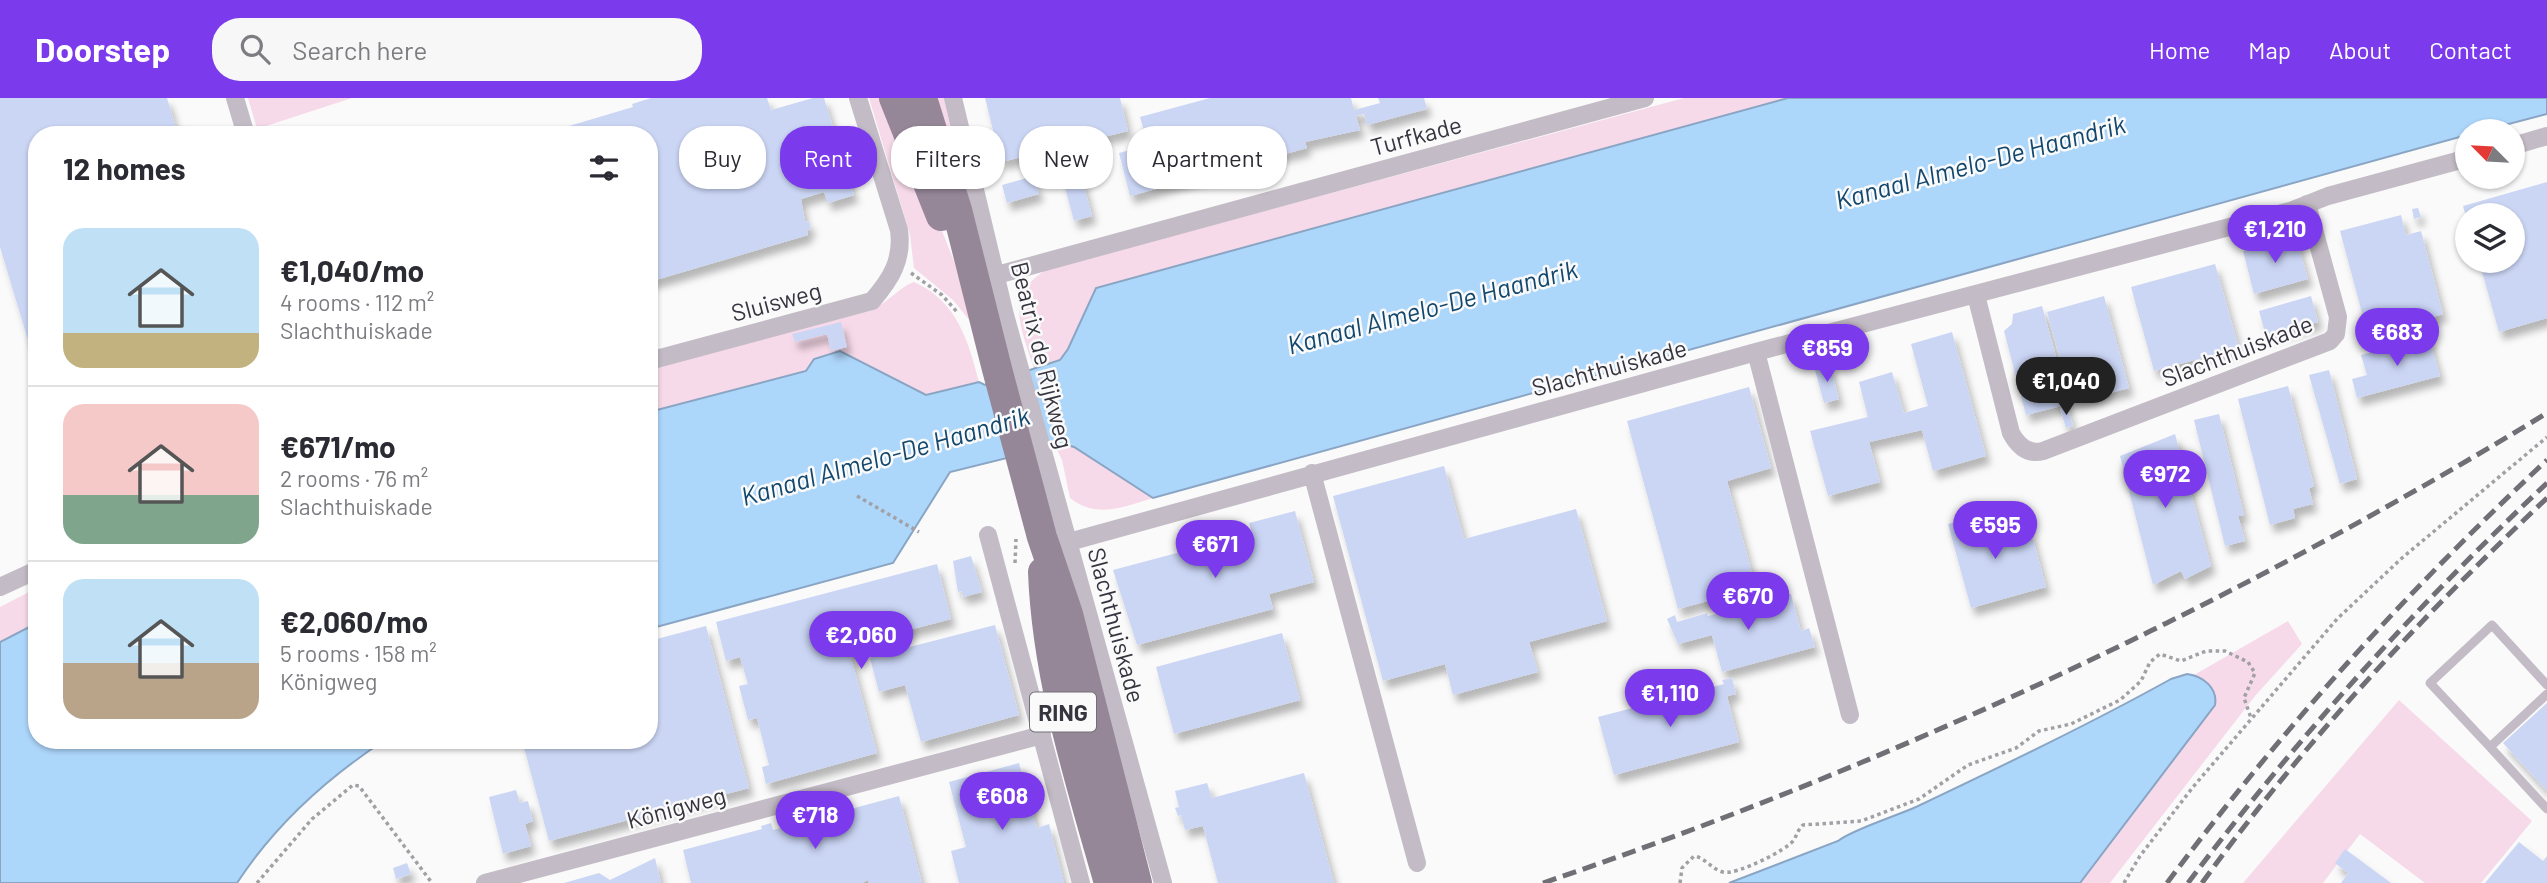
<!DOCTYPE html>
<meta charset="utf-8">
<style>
body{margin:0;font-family:Barlow,sans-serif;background:#f7f7f7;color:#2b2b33;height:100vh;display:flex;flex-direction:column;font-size:26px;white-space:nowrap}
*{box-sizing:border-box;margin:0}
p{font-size:23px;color:#7c7c81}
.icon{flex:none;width:38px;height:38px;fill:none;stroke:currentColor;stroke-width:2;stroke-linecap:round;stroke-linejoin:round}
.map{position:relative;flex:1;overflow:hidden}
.side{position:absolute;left:28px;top:28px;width:630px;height:623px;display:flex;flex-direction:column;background:#fff;border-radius:28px;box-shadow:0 2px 5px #0004}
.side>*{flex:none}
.banner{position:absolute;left:679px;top:28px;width:665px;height:63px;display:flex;gap:14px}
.needle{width:46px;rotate:294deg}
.fabs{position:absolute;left:2455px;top:21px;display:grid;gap:14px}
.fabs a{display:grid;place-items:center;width:70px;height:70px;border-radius:50%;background:#fff;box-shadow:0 2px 5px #0004;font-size:35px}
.price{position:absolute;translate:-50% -60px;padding:0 16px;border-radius:24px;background:#7c3aed;color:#fff;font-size:23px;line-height:46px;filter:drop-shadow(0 2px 4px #0008)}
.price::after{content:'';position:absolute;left:50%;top:42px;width:21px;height:16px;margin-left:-10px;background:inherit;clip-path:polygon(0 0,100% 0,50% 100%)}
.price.current{background:#222;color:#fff}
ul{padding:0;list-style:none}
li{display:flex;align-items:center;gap:21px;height:175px;padding:0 35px}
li+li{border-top:2px solid #e1e1e2}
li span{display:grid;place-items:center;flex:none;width:196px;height:140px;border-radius:21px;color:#555}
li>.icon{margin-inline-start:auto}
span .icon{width:84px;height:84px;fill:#fffc;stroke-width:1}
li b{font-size:30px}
h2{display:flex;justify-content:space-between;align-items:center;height:84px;padding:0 35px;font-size:30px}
.pill{padding:0 24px;border-radius:28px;background:#fff;box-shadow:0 2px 5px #0004;font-size:24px;line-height:63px}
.pill.current{background:#7c3aed;color:#fff}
header{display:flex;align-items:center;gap:42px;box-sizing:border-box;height:98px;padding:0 35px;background:#7c3aed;color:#fff}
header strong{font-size:33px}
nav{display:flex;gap:38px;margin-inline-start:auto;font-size:24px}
.search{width:490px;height:63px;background:#f7f7f7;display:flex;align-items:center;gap:18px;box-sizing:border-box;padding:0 24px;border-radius:28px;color:#7c7c81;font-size:26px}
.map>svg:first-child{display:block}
.green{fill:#f7dae9}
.water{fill:#add6fb;stroke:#89a5c3;stroke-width:2}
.building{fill:#cbd6f5;filter:url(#shadow)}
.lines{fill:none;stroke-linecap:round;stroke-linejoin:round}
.path{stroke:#a1a0a5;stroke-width:3.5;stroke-dasharray:3.5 3.5;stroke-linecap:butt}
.lane{stroke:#c3bbc5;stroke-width:9}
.street{stroke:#c3bbc5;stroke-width:18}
.primary{stroke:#958698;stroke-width:30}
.rail{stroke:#706f76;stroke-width:5;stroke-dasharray:14 7;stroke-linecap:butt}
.labels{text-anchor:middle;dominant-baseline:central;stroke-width:5;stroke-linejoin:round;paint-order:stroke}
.shield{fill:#fafafa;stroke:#716f77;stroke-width:2}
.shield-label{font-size:23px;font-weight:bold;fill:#36343f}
.street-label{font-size:24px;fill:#36343f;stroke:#fafafa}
.water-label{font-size:26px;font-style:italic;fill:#12476e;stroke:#fafafa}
</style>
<header>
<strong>Doorstep</strong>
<div class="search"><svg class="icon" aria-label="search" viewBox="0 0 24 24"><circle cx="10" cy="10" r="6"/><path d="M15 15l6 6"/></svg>Search here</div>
<nav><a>Home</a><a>Map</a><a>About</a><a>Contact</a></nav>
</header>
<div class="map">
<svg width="2547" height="785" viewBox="0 0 2547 785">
<defs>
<filter id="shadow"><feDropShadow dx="4.5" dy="8" stdDeviation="3.5" flood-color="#0004"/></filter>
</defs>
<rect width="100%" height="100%" fill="#fafafa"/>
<path class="green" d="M248 0H352L257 31Z
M869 0H889L954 163 974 228 953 202 914 170 910 137Z
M931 0H944L981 150Z
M1684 0H1788L1097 190 1068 251 1060 262 1034 271C1022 232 1003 198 1046 172Z
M914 184C957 203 968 242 979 284L926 297 840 253 814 261 806 273 649 314V270L870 213C886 206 901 188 914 184Z
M1064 346 1074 348 1153 400C1124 409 1096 421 1070 400L1062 362 1055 348Z
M37 490V525L0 544V509Z
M2288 523 2302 546 2255 598 2110 785H2080L2215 607 2210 588 2194 577Z
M2399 602 2532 723 2481 785H2425L2360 736 2323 785H2243Z"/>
<path class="water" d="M1788 0H2547V16L2482 33H2468L2467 37 1153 400 1074 349 1064 346 950 374 893 465 649 531V314L806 273 814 261 840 253 926 297 979 284 985 287 1060 262 1068 251 1096 190Z
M37 525V642H385C327 680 275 727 237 785H0V544Z
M2187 576C2203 578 2218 590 2215 607L2080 785H1729L1838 743C1851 732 1896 718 1916 709 2002 668 2088 627 2171 581Z"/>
<path class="building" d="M0 0H167L178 37H37L36 269 0 149Z
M651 0H767L771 12 813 0H824L854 97 828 105 824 94 801 101 805 124 809 123 811 131 807 132 808 137 649 184V37L542 36 633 9 632 6Z
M985 0H1120L1128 33 1001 64Z
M1210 0H1351L1354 12 1380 5 1378 0H1424L1427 11 1367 27 1364 16 1356 18 1360 32 1305 44 1307 50 1130 98 1119 55 1148 47 1140 19Z
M1078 66 1092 118 1074 123 1060 71Z
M1034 78 1039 96 1007 105 1002 87Z
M2547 84V220L2499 234 2479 163H2513V117H2468L2467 123 2463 108Z
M2418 110 2421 119 2414 121 2412 111Z
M2401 117 2406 137 2421 133 2443 216 2368 237 2340 133Z
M2296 139 2308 181 2254 196 2243 153Z
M2215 166 2239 250 2154 273 2131 189Z
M2104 198 2129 290 2072 305 2047 214Z
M2311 198 2318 224 2266 238 2259 213Z
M2042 208 2069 306 2026 317 2004 233 2012 226 2013 216Z
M841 224 847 249 831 253 827 236 795 244 792 236Z
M1952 234 1986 358 1933 373 1922 332 1869 344 1880 384 1828 398 1810 333 1868 319 1859 284 1892 274 1904 315 1928 308 1911 246Z
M2429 239 2440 278 2357 300 2352 281 2367 277 2361 257Z
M1830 268 1839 301 1824 305 1815 272Z
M2329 272 2357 381 2340 386 2309 277Z
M1048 274 1052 290 1040 294 1035 278Z
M2288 288 2314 388 2309 390 2313 406 2293 411 2295 420 2270 427 2238 301Z
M1749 289 1771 370 1727 383 1756 490 1678 511 1627 323Z
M2067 308 2073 328 2066 330 2060 310Z
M2219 316 2244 417 2238 418 2245 443 2225 448 2194 322Z
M2175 336 2211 468 2185 481 2181 473 2153 487 2120 358Z
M1444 368 1464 441 1576 411 1607 523 1529 544 1538 574 1453 597 1445 566 1383 583 1333 398Z
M1295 413 1314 484 1269 496 1273 511 1137 547 1113 472 1252 435 1249 425Z
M1990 414 1998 442 2031 433 2046 489 1971 510 1948 426Z
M971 458 982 494 963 499 962 493 958 494 953 463Z
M937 466 951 521 890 537 894 553 995 527 1019 617 921 644 905 587 879 594 870 560 883 556 878 540 848 548 877 655 766 686 762 669 769 667 757 620 748 622 739 588 748 586 740 559 726 563 716 524Z
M1791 496 1801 533 1809 530 1815 549 1722 574 1712 537 1678 546 1667 521 1675 517 1677 524 1707 515 1708 518Z
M706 528 749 690 549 743 522 642H649V543Z
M1282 535 1300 602 1174 636 1156 569Z
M1732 580 1736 596 1727 598 1739 644 1614 677 1598 619 1724 586 1722 582Z
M2547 605V693L2503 645Z
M1019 665 1037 730 1049 726 1064 785H959L951 753 966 749 949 684Z
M1304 675 1334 785H1218L1203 728 1185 732 1181 717 1178 718 1175 710 1179 709 1175 693 1207 685 1212 700Z
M516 692 520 705 528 703 533 723 525 726 531 748 503 756 489 699Z
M899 698 922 785H869L868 782 862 785H691L683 752 762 731 761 728 771 725 773 732Z
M2519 744 2543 763 2547 758V785H2485Z
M2345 751 2391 785H2341L2348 775 2335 765Z
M655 760 661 785H564L599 775 610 782Z
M407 765 411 776 396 781 393 770Z"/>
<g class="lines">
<path class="path" d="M911 175 942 197 958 215
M857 398 919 434
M1015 465 1016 441
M257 785 312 721 353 687 359 688 432 785
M1680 785 1682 770 1694 758C1706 760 1711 771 1723 774 1735 778 1787 752 1794 742 1797 736 1798 732 1803 727L1861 723 1919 701 1968 667 2016 650 2039 633 2071 626 2120 602 2141 583 2150 564 2160 556 2181 563 2206 553H2225L2248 564 2255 575 2244 600 2251 620
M2124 785 2140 758 2193 689 2337 521 2402 460 2547 339"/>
<path class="lane" d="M2547 587 2492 527 2430 585 2490 649 2547 596
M2490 649 2547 711"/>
<path class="street" d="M235 0 246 37
M953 0 1005 217 1163 785
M2513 48 2547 38
M997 177 1645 0
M1976 197 2011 335C2018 348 2028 357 2043 353L2330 243 2336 236 2338 219 2307 106
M1756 254 1850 617
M649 263 872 203C891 181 903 162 899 132L858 0
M1312 375 1417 765
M988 437 1081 785
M1069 444 1756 254 2290 113 2328 98 2468 60
M0 489 37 472
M485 785 1042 637"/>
<path class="primary" d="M894 0 941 118
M922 0 957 112 997 271 1042 439 1068 516 1137 785
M1043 474C1047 580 1080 683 1109 785"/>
<path class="rail" d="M1543 785C1893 666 2232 507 2547 315
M2167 785C2281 632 2408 492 2547 362
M2188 785C2296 641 2416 508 2547 385
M2202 785C2303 645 2422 518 2547 400"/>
</g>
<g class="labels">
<rect class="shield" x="1030" y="594.5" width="66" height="39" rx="5"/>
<g class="shield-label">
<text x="1063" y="614">RING</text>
</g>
<g class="street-label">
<text transform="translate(1416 37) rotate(-15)">Turfkade</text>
<text transform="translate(776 203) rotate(-15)">Sluisweg</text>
<text transform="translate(2237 252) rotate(-21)">Slachthuiskade</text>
<text transform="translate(1043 257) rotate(76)">Beatrix de Rijkweg</text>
<text transform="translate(1609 269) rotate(-15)">Slachthuiskade</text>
<text transform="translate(1117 527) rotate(75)">Slachthuiskade</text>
<text transform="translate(676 709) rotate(-15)">Königweg</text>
</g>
<g class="water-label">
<text transform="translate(1980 63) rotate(-15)">Kanaal Almelo-De Haandrik</text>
<text transform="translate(1432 208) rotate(-15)">Kanaal Almelo-De Haandrik</text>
<text transform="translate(885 357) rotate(-16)">Kanaal Almelo-De Haandrik</text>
</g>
</g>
</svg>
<div class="fabs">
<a><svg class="needle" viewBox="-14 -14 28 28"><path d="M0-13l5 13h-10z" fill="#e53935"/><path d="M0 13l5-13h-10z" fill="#7c7c81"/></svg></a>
<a><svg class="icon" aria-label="layers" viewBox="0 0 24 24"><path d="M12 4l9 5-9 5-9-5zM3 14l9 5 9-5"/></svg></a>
</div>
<b class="price" style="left:2275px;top:167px">€1,210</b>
<b class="price" style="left:2397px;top:270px">€683</b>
<b class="price" style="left:1827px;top:286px">€859</b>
<b class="price current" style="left:2066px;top:319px">€1,040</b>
<b class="price" style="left:2165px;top:412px">€972</b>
<b class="price" style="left:1995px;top:463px">€595</b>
<b class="price" style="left:1215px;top:482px">€671</b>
<b class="price" style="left:1748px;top:534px">€670</b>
<b class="price" style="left:861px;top:573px">€2,060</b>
<b class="price" style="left:1670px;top:631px">€1,110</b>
<b class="price" style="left:1002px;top:734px">€608</b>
<b class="price" style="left:815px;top:753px">€718</b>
<div class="banner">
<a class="pill">Buy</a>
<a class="pill current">Rent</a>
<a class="pill">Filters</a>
<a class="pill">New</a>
<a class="pill">Apartment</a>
</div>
<section class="side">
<h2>12 homes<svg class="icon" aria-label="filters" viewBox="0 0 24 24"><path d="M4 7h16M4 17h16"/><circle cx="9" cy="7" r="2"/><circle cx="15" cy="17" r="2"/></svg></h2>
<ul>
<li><span style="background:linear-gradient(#bfe0f5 75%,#c2b280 0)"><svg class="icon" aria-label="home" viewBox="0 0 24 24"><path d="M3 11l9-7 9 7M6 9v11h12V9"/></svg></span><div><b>€1,040/mo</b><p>4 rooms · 112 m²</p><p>Slachthuiskade</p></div></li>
<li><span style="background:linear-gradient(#f6c9c9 65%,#7fa58c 0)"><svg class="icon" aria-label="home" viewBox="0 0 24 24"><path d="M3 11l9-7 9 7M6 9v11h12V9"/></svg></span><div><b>€671/mo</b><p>2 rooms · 76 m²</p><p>Slachthuiskade</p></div></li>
<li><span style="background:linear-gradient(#bfe0f5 60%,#b9a48a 0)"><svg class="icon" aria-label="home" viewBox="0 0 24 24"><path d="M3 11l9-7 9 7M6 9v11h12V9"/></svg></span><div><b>€2,060/mo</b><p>5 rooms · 158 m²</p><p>Königweg</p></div></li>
</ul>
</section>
</div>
